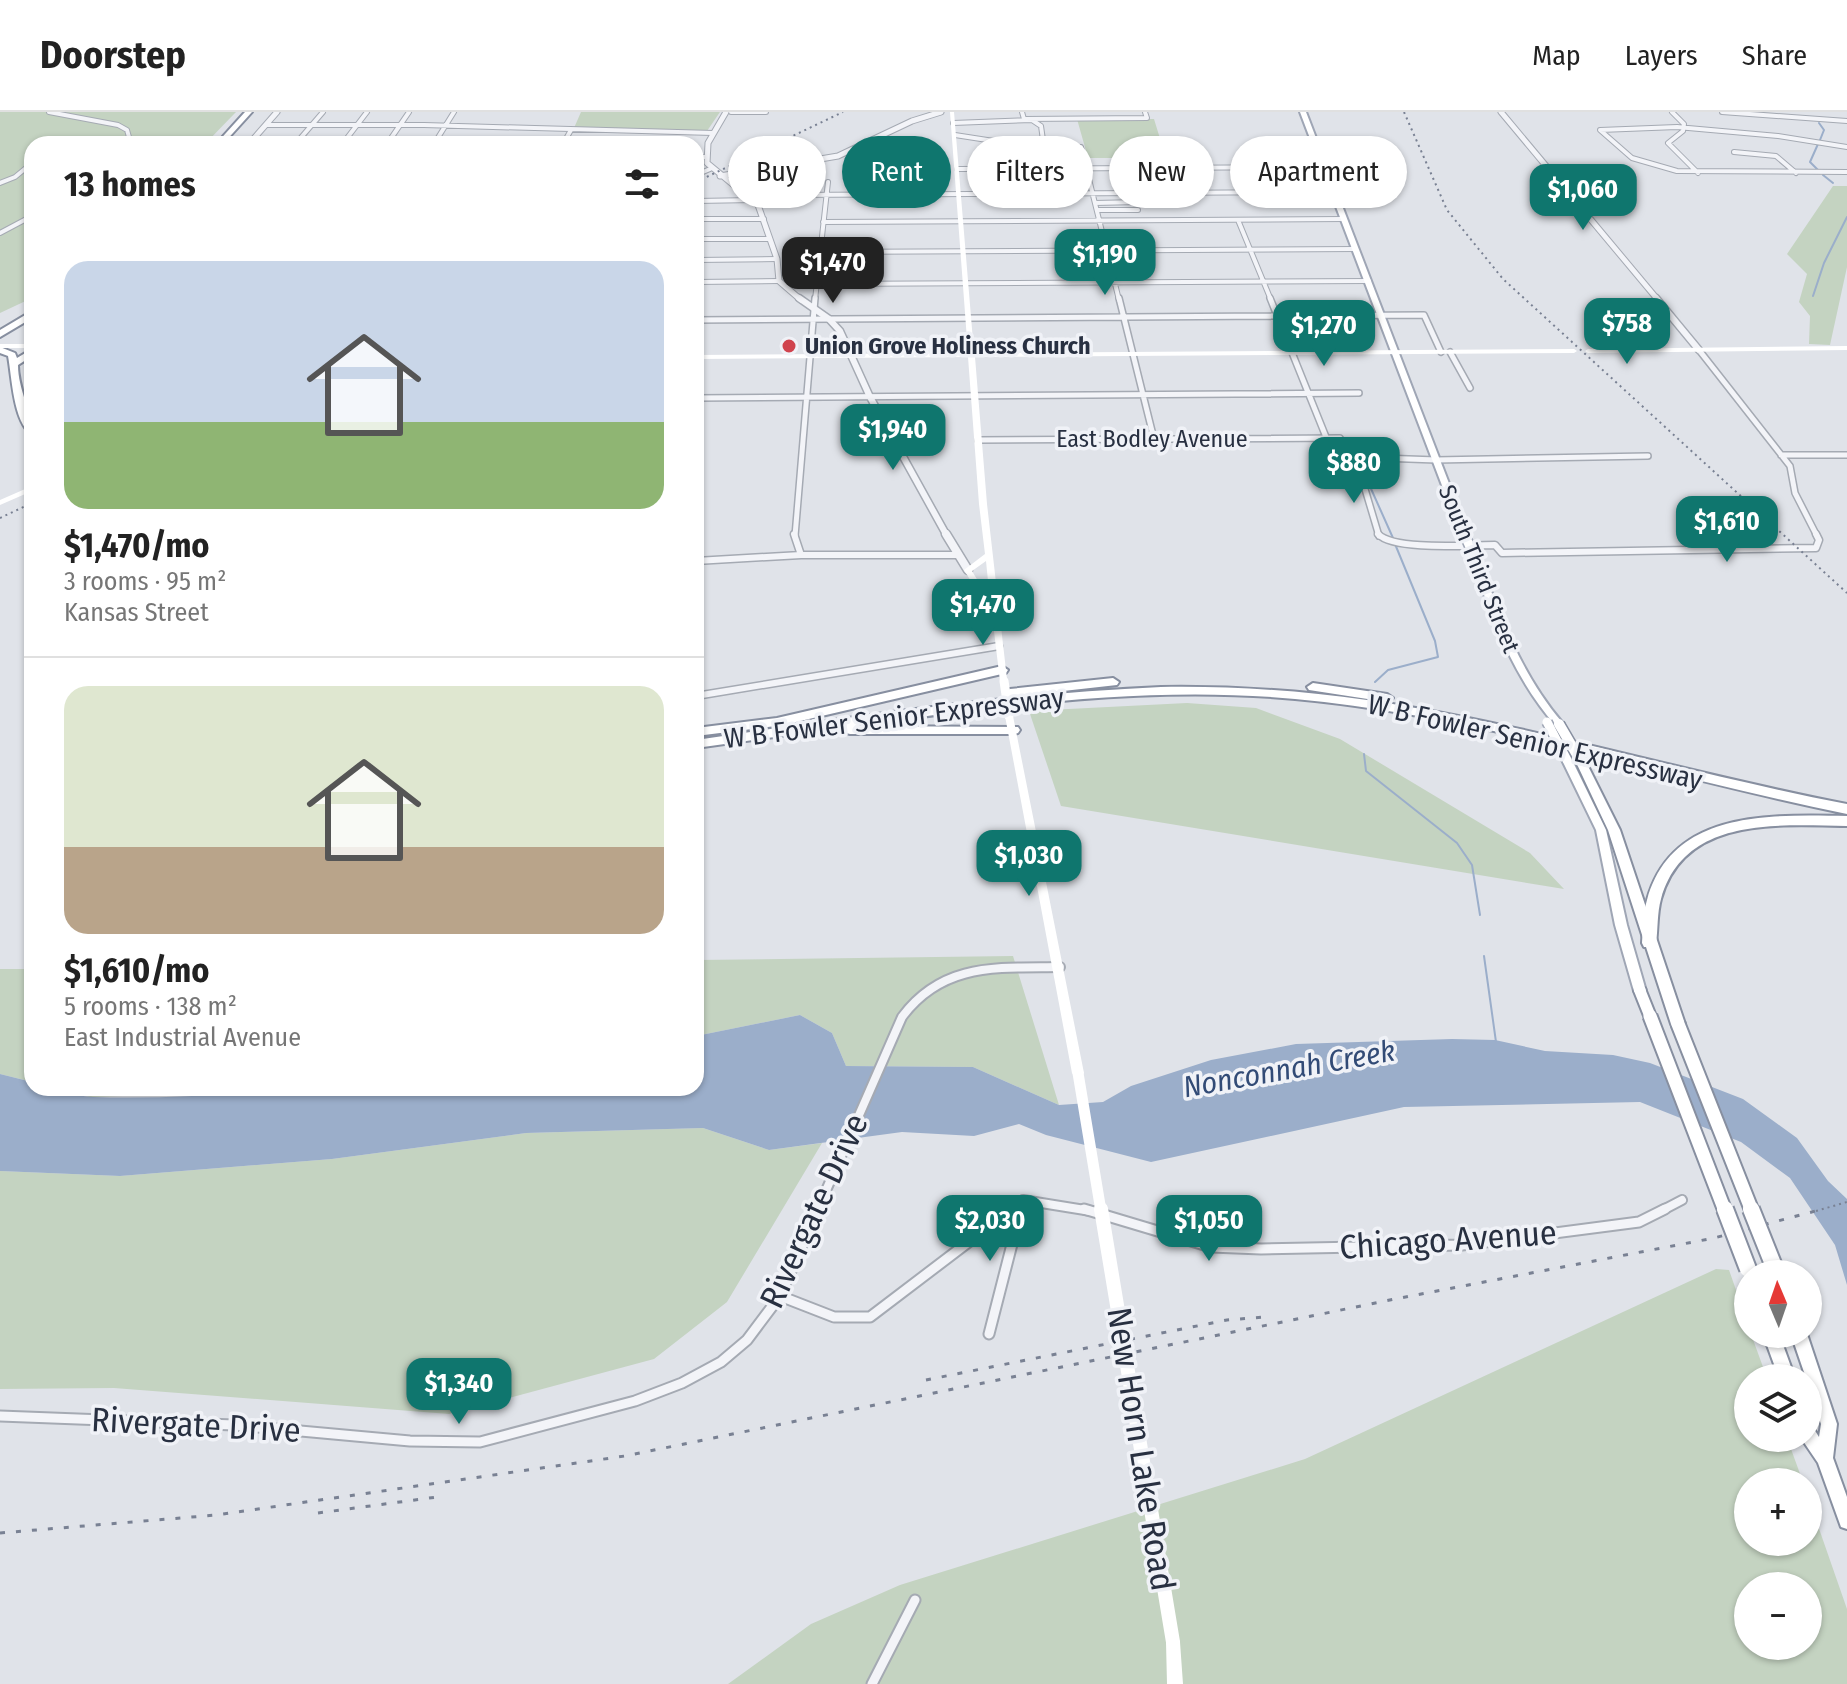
<!DOCTYPE html>
<meta charset="utf-8">
<style>
body{margin:0;font-family:"Fira Sans Condensed",sans-serif;background:#f6f6f6;color:#222;height:100vh;display:flex;flex-direction:column;font-size:30px;white-space:nowrap}
*{box-sizing:border-box;margin:0}
p{font-size:26px;color:#767676}
.icon{flex:none;width:44px;height:44px;fill:none;stroke:currentColor;stroke-width:2;stroke-linecap:round;stroke-linejoin:round}
.map{position:relative;flex:1;overflow:hidden}
.drawer{position:absolute;left:24px;top:24px;width:680px;height:960px;display:flex;flex-direction:column;background:#fff;border-radius:24px;box-shadow:0 2px 6px #0004}
.drawer>*{flex:none}
.hud{position:absolute;left:728px;top:24px;width:760px;height:72px;display:flex;gap:16px}
.needle{width:52px;rotate:358deg}
.tools{position:absolute;left:1734px;top:1148px;display:grid;gap:16px}
.tools a{display:grid;place-items:center;width:88px;height:88px;border-radius:50%;background:#fff;box-shadow:0 2px 6px #0004;font-size:40px}
.price{position:absolute;translate:-50% -68px;padding:0 18px;border-radius:16px;background:#0f766e;color:#fff;font-size:26px;line-height:52px;filter:drop-shadow(0 2px 4px #0008)}
.price::after{content:'';position:absolute;left:50%;top:48px;width:24px;height:18px;margin-left:-12px;background:inherit;clip-path:polygon(0 0,100% 0,50% 100%)}
.price.active{background:#222;color:#fff}
ul{padding:0;list-style:none}
li{display:grid;align-content:center;gap:16px;height:424px;padding:0 40px}
li+li{border-top:2px solid #e0e0e0}
li span{display:grid;place-items:center;height:248px;border-radius:24px;color:#555}
li>.icon{margin-inline-start:auto}
span .icon{width:144px;height:144px;fill:#fffc;stroke-width:1}
li b{font-size:34px}
h2{display:flex;justify-content:space-between;align-items:center;height:96px;padding:0 40px;font-size:34px}
.chip{padding:0 28px;border-radius:36px;background:#fff;box-shadow:0 2px 6px #0004;font-size:28px;line-height:72px}
.chip.active{background:#0f766e;color:#fff}
header{display:flex;align-items:center;gap:48px;box-sizing:border-box;height:112px;padding:0 40px;background:#fff;border-bottom:2px solid #e0e0e0}
header strong{font-size:38px}
nav{display:flex;gap:44px;margin-inline-start:auto;font-size:28px}
.map>svg:first-child{display:block}
.green{fill:#c4d3c1;fill-rule:evenodd}
.water{fill:#9baeca}
.lines{fill:none;stroke-linecap:round;stroke-linejoin:round}
.stream{stroke:#9baeca;stroke-width:2}
.minor-far4-casing{stroke:#a5aab3;stroke-width:6}
.minor-far3-casing{stroke:#a5aab3;stroke-width:8}
.minor-far2-casing{stroke:#a5aab3;stroke-width:9}
.minor-far1-casing{stroke:#a5aab3;stroke-width:12}
.minor-casing{stroke:#a5aab3;stroke-width:13}
.tertiary-far2-casing{stroke:#a5aab3;stroke-width:7}
.tertiary-far1-casing{stroke:#a5aab3;stroke-width:9}
.tertiary-casing{stroke:#a5aab3;stroke-width:11}
.primary-casing{stroke:#9fa6b5;stroke-width:4}
.trunk-casing{stroke:#878fa0;stroke-width:4}
.motorway-casing{stroke:#878fa0;stroke-width:4}
.minor-far4{stroke:#f3f4f8;stroke-width:4}
.minor-far3{stroke:#f3f4f8;stroke-width:5}
.minor-far2{stroke:#f3f4f8;stroke-width:6}
.minor-far1{stroke:#f3f4f8;stroke-width:8}
.minor{stroke:#f3f4f8;stroke-width:9}
.tertiary-far2{stroke:#f3f4f8;stroke-width:5}
.tertiary-far1{stroke:#f3f4f8;stroke-width:6}
.tertiary{stroke:#f3f4f8;stroke-width:8}
.secondary{fill:#fff;fill-rule:evenodd}
.primary{fill:#fff;fill-rule:evenodd}
.trunk{fill:#fff;fill-rule:evenodd}
.motorway{fill:#fff;fill-rule:evenodd}
.rail-far1{stroke:#798193;stroke-width:2;stroke-dasharray:2 4;stroke-linecap:butt}
.rail{stroke:#798193;stroke-width:3;stroke-dasharray:5 11;stroke-linecap:butt}
.primary-bridge-casing{stroke:#9fa6b5;stroke-width:12;stroke-linecap:butt}
.trunk-bridge-far2-casing{stroke:#878fa0;stroke-width:13;stroke-linecap:butt}
.trunk-bridge-far1-casing{stroke:#878fa0;stroke-width:17;stroke-linecap:butt}
.trunk-bridge-casing{stroke:#878fa0;stroke-width:20;stroke-linecap:butt}
.secondary-bridge-far2{stroke:#fff;stroke-width:9}
.secondary-bridge-far1{stroke:#fff;stroke-width:11}
.secondary-bridge{stroke:#fff;stroke-width:14}
.primary-bridge{stroke:#fff;stroke-width:9}
.trunk-bridge-far2{stroke:#fff;stroke-width:10}
.trunk-bridge-far1{stroke:#fff;stroke-width:13}
.trunk-bridge{stroke:#fff;stroke-width:16}
.poi-dot{fill:#d0444e;stroke:#f0f2f7;stroke-width:3}
.labels{text-anchor:middle;dominant-baseline:central;stroke-width:7;stroke-linejoin:round;paint-order:stroke}
.far-poi-label{font-size:24px;font-weight:bold;fill:#283041;stroke:#f0f2f7;text-anchor:start}
.far-street-label{font-size:24px;fill:#283041;stroke:#f0f2f7}
.street-label{font-size:28px;fill:#283041;stroke:#f0f2f7}
.water-label{font-size:30px;font-style:italic;fill:#324b76;stroke:#f0f2f7}
.near-street-label{font-size:34px;fill:#283041;stroke:#f0f2f7}
</style>
<header>
<strong>Doorstep</strong>
<nav><a>Map</a><a>Layers</a><a>Share</a></nav>
</header>
<div class="map">
<svg width="1847" height="1572" viewBox="0 0 1847 1572">
<rect width="100%" height="100%" fill="#e0e3e9"/>
<path class="green" d="M0 0H236L205 32H32V186L0 201Z
M581 0H720L707 19 574 16Z
M1077 7H1154L1166 46H1088Z
M1833 74H1847V155L1830 233 1809 232 1810 204 1799 190 1807 162 1787 142Z
M1187 591 1256 596 1340 627 1530 741 1564 777 1061 694 1029 599Z
M1013 844 1059 993 973 955 846 954 832 921 800 903 696 924V848Z
M0 857H32V970L0 962Z
M55 976H291L252 980 90 985Z
M703 1016 769 1038 822 1031 727 1190 654 1247 449 1302 114 1276 0 1277V1059L120 1064 332 1047 526 1021Z
M1716 1157 1729 1158 1748 1212V1222H1751L1767 1266H1748V1326H1787L1803 1370H1748V1430H1808V1385L1847 1497V1572H728L811 1512 900 1473 1305 1347ZM1748 1474H1808V1534H1748Z"/>
<path class="water" d="M800 903 832 921 846 954 973 955 1059 993 1103 990 1131 974 1211 948 1296 932 1452 927 1495 928 1545 939 1613 943 1650 951 1743 987 1797 1026 1828 1069 1847 1087V1173L1835 1133 1790 1066 1741 1030 1640 990 1404 995 1151 1050 1046 1023 1019 1012 974 1024 902 1020 769 1038 703 1016 526 1021 332 1047 120 1064 0 1059V962L32 970V976C54 976 72 984 93 985 158 987 227 983 291 976H696V924Z"/>
<g class="lines">
<path class="stream" d="M1819 11 1824 18 1820 28
M1818 32 1810 50 1818 58
M1823 63 1833 71
M1813 184 1824 151 1847 105
M1391 350 1372 363 1368 370 1393 426
M1375 570 1388 558 1438 545 1435 529 1395 432
M1364 642 1366 659 1457 731 1472 753 1480 803
M1484 844 1496 930"/>
<g class="minor-far4-casing">
<path id="minor-far4" d="M49 0 118 13 127 18 131 32
M731 0H766
M1022 0 1024 7 1147 6 1145 0
M1672 0 1684 12 1683 19 1668 31 1698 61
M1722 0 1847 9
M953 11 1032 8 1041 14 1043 28 1013 32 955 23
M266 13H424L713 21
M298 29 323 0
M251 30 384 32
M344 30 367 0
M74 32H107
M387 32 409 0
M434 32 454 0
M563 32 571 18
M1081 35 1119 188
M1847 35 1778 24 1677 15 1600 18 1632 46 1677 59 1847 60
M1734 40 1776 44 1796 61
M696 45H705
M957 57 1325 55
M696 63 710 57
M0 71 15 65 32 51
M785 83 1334 80
M696 89 754 88
M1095 91 1139 90
M1097 98H1138
M696 107H764
M1238 108 1271 188
M823 110 1344 107
M0 121 32 104
M696 127H770
M821 140 1356 137
M696 148 777 147
M696 170 779 169
M818 172 1369 169
M815 188 828 70"/>
</g>
<g class="minor-far3-casing">
<path id="minor-far3" d="M1119 186 1154 327
M1270 186 1326 325
M696 208 1424 203 1441 240
M1699 238 1790 354 1795 381 1817 424
M1450 240 1470 276
M696 286 1359 281
M978 328 1340 326 1359 357 1379 424
M1781 343H1847
M1354 345 1436 348 1648 344
M795 424 815 186"/>
</g>
<g class="minor-far2-casing">
<path id="minor-far2" d="M794 422 801 443
M1378 422C1394 439 1470 433 1495 433L1502 441 1816 436 1819 428 1816 422
M696 449 801 443H959
M696 584 999 534"/>
</g>
<g class="minor-far1-casing">
<path id="minor-far1" d="M817 1099 902 905C943 850 998 856 1060 855
M1009 1099 1023 1088 1091 1099
M1020 1099 1023 1088
M1661 1099 1682 1088"/>
</g>
<g class="minor-casing">
<path id="minor" d="M1084 1097 1211 1135 1261 1137 1462 1133 1639 1110 1665 1097
M780 1184 834 1205H870L1012 1097
M989 1222 1021 1097
M0 1304 234 1313 410 1329 480 1330 635 1289 682 1271 721 1250 747 1228 780 1184 818 1097
M872 1572 915 1488"/>
</g>
<g class="tertiary-far2-casing">
<path id="tertiary-far2" d="M726 0 708 31 707 51 758 93 777 147 779 169 801 188
M1501 0 1658 188
M249 32 277 0
M720 64 838 44 912 9 941 0"/>
</g>
<g class="tertiary-far1-casing">
<path id="tertiary-far1" d="M799 186 829 207 840 219 870 285 947 424
M1656 186 1699 238"/>
</g>
<g class="tertiary-casing">
<path id="tertiary" d="M946 422 968 458"/>
</g>
<g class="primary-casing">
<path id="primary" d="M1300 0H1306L1470 426 1469 428H1463L1462 426Z
M1475 443 1479 446C1500 505 1521 562 1562 610L1564 612 1562 614H1556C1513 565 1492 507 1471 446Z
M1567 645 1572 648 1606 718 1627 813 1646 879 1644 882H1636L1634 879 1615 813 1596 718 1562 648Z"/>
</g>
<g class="trunk-casing">
<path id="trunk" d="M1580 644 1585 648 1620 718 1685 912 1683 916 1678 917 1673 916 1671 912 1608 718 1575 648Z
M1640 874 1645 876 1646 879 1656 904 1655 908H1645L1644 904 1634 879 1635 876Z
M1763 1222H1779L1795 1266H1779Z
M1791 1222H1807L1837 1312 1833 1346 1847 1385V1417L1841 1415 1818 1351 1801 1326H1808V1315L1814 1317 1819 1325 1821 1312 1808 1273V1266H1806Z"/>
</g>
<g class="motorway-casing">
<path id="motorway" d="M245 0H252L223 32H216Z
M32 199V206L0 225V218Z
M0 235 15 241 17 246 32 237V244L18 253C18 278 32 299 32 323 13 310 12 265 8 244L0 241Z
M32 268V282L27 279V271Z
M1002 554 1008 558 1006 561 783 613 696 624V616L777 606Z
M1113 566 1119 570 1117 573 1010 585 1004 581 1010 577Z
M1313 571 1387 582 1393 586 1387 590 1309 578 1307 575Z
M1161 575C1230 574 1298 578 1367 588 1529 612 1686 661 1847 692V702C1663 665 1482 604 1295 587 1148 573 1000 594 855 614L1018 615 1020 618 1018 621 1014 622H850L846 621 844 618 846 615 696 636V628C850 605 1005 582 1161 575Z
M1847 704V714C1778 713 1684 704 1661 787 1657 801 1658 817 1656 831L1654 835H1644L1642 831C1643 817 1643 801 1647 788 1672 697 1771 703 1847 704Z"/>
</g>
<use href="#minor-far4" class="minor-far4"/>
<use href="#minor-far3" class="minor-far3"/>
<use href="#minor-far2" class="minor-far2"/>
<use href="#minor-far1" class="minor-far1"/>
<use href="#minor" class="minor"/>
<use href="#tertiary-far2" class="tertiary-far2"/>
<use href="#tertiary-far1" class="tertiary-far1"/>
<use href="#tertiary" class="tertiary"/>
<path class="secondary" d="M950 0H954L974 241 1574 237 1577 239 1574 241 975 245 987 392 1007 567 1003 570 1000 569 992 503 964 458 985 442 979 392 968 245 696 247V243L968 241ZM986 449 990 489 972 459Z
M0 232H32V236H0Z
M1847 234V238L1588 241 1585 239 1588 237Z
M32 374V379L0 393V388Z
M1009 601 1013 604 1084 961 1082 964 1078 966 1074 964 1072 961 1005 604Z
M1173 1523 1178 1525 1180 1530 1183 1572H1167L1166 1530 1168 1525Z"/>
<use href="#primary" class="primary"/>
<use href="#trunk" class="trunk"/>
<use href="#motorway" class="motorway"/>
<path class="rail-far1" d="M1404 0 1447 98 1503 167 1847 481
M696 70 843 0
M0 406 32 391
M1816 1099 1847 1090"/>
<path class="rail" d="M926 1268 1227 1208 1264 1205
M318 1401 437 1385
M0 1421 216 1403 625 1344 1395 1187 1714 1126 1823 1097"/>
<g class="primary-bridge-casing">
<path id="primary-bridge" d="M1466 426 1475 446
M1547 610 1567 648"/>
</g>
<g class="trunk-bridge-far2-casing">
<path id="trunk-bridge-far2" d="M1559 612 1580 648"/>
</g>
<g class="trunk-bridge-far1-casing">
<path id="trunk-bridge-far1" d="M1650 904 1725 1099
M1678 912 1752 1099"/>
</g>
<g class="trunk-bridge-casing">
<path id="trunk-bridge" d="M1725 1097 1748 1157
M1751 1097 1777 1162"/>
</g>
<path class="secondary-bridge-far2" d="M1004 569 1009 604"/>
<path class="secondary-bridge-far1" d="M1078 961 1101 1099"/>
<path class="secondary-bridge" d="M1101 1097 1173 1530"/>
<use href="#primary-bridge" class="primary-bridge"/>
<use href="#trunk-bridge-far2" class="trunk-bridge-far2"/>
<use href="#trunk-bridge-far1" class="trunk-bridge-far1"/>
<use href="#trunk-bridge" class="trunk-bridge"/>
</g>
<circle class="poi-dot" cx="789" cy="234" r="8"/>
<g class="labels">
<g class="far-poi-label">
<text x="805" y="234">Union Grove Holiness Church</text>
</g>
<g class="far-street-label">
<text x="1152" y="327">East Bodley Avenue</text>
<text transform="translate(1479 457) rotate(68)">South Third Street</text>
</g>
<g class="street-label">
<text transform="translate(894 606) rotate(-7)">W B Fowler Senior Expressway</text>
<text transform="translate(1535 630) rotate(13)">W B Fowler Senior Expressway</text>
</g>
<g class="water-label">
<text transform="translate(1289 957) rotate(-10)">Nonconnah Creek</text>
</g>
<g class="near-street-label">
<text transform="translate(814 1099) rotate(-65)">Rivergate Drive</text>
<text transform="translate(1448 1128) rotate(-4)">Chicago Avenue</text>
<text transform="translate(196 1313) rotate(3)">Rivergate Drive</text>
<text transform="translate(1141 1337) rotate(81)">New Horn Lake Road</text>
</g>
</g>
</svg>
<div class="tools">
<a><svg class="needle" viewBox="-14 -14 28 28"><path d="M0-13l5 13h-10z" fill="#e53935"/><path d="M0 13l5-13h-10z" fill="#767676"/></svg></a>
<a><svg class="icon" aria-label="layers" viewBox="0 0 24 24"><path d="M12 4l9 5-9 5-9-5zM3 14l9 5 9-5"/></svg></a>
<a>+</a>
<a>−</a>
</div>
<b class="price" style="left:1583px;top:120px">$1,060</b>
<b class="price" style="left:1105px;top:185px">$1,190</b>
<b class="price active" style="left:833px;top:193px">$1,470</b>
<b class="price" style="left:1627px;top:254px">$758</b>
<b class="price" style="left:1324px;top:256px">$1,270</b>
<b class="price" style="left:893px;top:360px">$1,940</b>
<b class="price" style="left:1354px;top:393px">$880</b>
<b class="price" style="left:1727px;top:452px">$1,610</b>
<b class="price" style="left:983px;top:535px">$1,470</b>
<b class="price" style="left:1029px;top:786px">$1,030</b>
<b class="price" style="left:990px;top:1151px">$2,030</b>
<b class="price" style="left:1209px;top:1151px">$1,050</b>
<b class="price" style="left:459px;top:1314px">$1,340</b>
<div class="hud">
<a class="chip">Buy</a>
<a class="chip active">Rent</a>
<a class="chip">Filters</a>
<a class="chip">New</a>
<a class="chip">Apartment</a>
</div>
<section class="drawer">
<h2>13 homes<svg class="icon" aria-label="filters" viewBox="0 0 24 24"><path d="M4 7h16M4 17h16"/><circle cx="9" cy="7" r="2"/><circle cx="15" cy="17" r="2"/></svg></h2>
<ul>
<li><span style="background:linear-gradient(#c9d6e8 65%,#8fb573 0)"><svg class="icon" aria-label="home" viewBox="0 0 24 24"><path d="M3 11l9-7 9 7M6 9v11h12V9"/></svg></span><div><b>$1,470/mo</b><p>3 rooms · 95 m²</p><p>Kansas Street</p></div></li>
<li><span style="background:linear-gradient(#dfe7d0 65%,#b9a48a 0)"><svg class="icon" aria-label="home" viewBox="0 0 24 24"><path d="M3 11l9-7 9 7M6 9v11h12V9"/></svg></span><div><b>$1,610/mo</b><p>5 rooms · 138 m²</p><p>East Industrial Avenue</p></div></li>
</ul>
</section>
</div>
